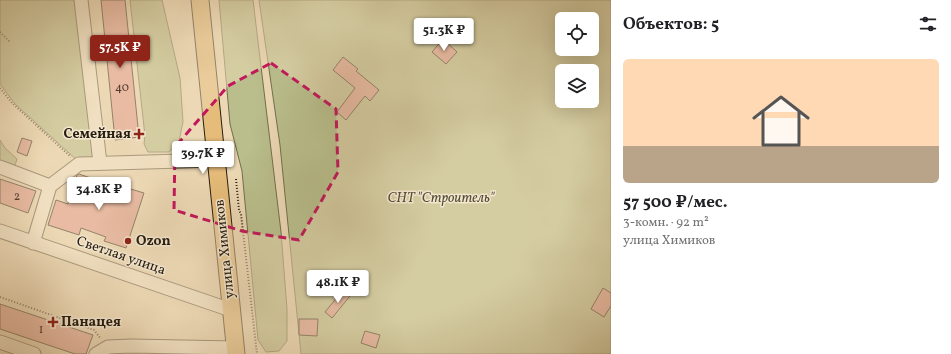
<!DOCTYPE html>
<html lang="ru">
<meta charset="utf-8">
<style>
body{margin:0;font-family:Vollkorn,serif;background:#f2f2f2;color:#202124;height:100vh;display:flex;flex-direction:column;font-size:15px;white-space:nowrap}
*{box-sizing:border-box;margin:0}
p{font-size:13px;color:#757577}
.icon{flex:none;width:22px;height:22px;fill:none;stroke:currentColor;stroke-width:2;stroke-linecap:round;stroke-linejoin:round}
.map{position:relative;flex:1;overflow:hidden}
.details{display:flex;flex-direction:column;background:#fff;width:340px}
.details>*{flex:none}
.tools{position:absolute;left:555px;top:12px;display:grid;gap:8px}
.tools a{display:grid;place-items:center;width:44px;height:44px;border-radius:6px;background:#fff;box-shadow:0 4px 16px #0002;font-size:20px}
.price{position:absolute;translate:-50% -34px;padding:0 9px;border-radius:4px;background:#fff;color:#222;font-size:13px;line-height:26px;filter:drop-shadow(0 1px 2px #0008)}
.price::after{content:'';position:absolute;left:50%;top:24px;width:12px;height:9px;margin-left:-6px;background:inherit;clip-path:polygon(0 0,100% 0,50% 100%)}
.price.selected{background:#8f2418;color:#fff}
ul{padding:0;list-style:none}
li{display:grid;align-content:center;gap:8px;height:212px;padding:0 12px}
li span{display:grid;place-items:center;height:124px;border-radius:6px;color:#555}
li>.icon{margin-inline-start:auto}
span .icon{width:72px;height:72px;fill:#fffc;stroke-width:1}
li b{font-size:17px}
h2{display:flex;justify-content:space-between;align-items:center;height:48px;padding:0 12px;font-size:17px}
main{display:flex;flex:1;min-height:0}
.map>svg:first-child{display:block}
.green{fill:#b9be8c;stroke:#706e4e;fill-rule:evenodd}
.building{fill:#e2978c;stroke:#261d11}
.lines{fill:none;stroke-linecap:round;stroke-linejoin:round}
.minor-casing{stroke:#584c3a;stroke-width:15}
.major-casing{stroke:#261d11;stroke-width:19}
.path{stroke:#261d11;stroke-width:2;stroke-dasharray:1 2;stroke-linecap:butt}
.minor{stroke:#f3e6ce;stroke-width:13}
.major{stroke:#e6bc7a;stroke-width:17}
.marked{fill:none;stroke:#c2185b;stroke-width:3;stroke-dasharray:8 5;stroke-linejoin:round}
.poi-dot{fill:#8f2418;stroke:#f3e6ce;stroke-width:1.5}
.labels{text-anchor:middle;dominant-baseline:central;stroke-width:3;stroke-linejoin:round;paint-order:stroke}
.number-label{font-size:12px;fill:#553c30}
.poi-label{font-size:14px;font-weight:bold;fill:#261d11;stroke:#f3e6ce;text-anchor:start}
.park-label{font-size:14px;font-style:italic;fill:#524d36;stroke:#f3e6ce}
.street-label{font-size:14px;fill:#261d11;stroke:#f3e6ce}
</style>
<main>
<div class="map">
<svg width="611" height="354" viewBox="0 0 611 354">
<rect width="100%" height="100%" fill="#ecd8b4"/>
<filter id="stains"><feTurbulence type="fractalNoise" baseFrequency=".005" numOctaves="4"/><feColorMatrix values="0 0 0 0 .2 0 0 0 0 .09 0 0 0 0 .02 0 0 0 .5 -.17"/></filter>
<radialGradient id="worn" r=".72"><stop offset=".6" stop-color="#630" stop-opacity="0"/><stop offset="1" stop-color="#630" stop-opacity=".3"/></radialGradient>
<path class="green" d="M0 0H76L97 161 79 162 15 104 0 84Z
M130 0H162L180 78 183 122 179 141 169 152H148L144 144 145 136Z
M219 0H253L281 232 287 309V341L279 351 266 352 258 340 242 171 230 124Z
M259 0H611V354H301L280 145ZM562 19H592V49H562ZM562 71H592V101H562Z
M0 140 5 148 17 159 14 168 0 162Z"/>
<path class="building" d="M101 0H125L139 137 115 140Z
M443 39 457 52 446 64 432 52Z
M343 57 358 69 356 71 379 90 370 101 365 96 346 120 337 112 355 88 333 70Z
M22 138 32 141 27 156 17 152Z
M79 174 123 189 124 187 144 193 126 248 104 241 106 237 81 228 79 235 48 225 56 200 68 204 77 175Z
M0 179 36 191 28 213 0 203Z
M603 288 611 293V306L604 317 591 309Z
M343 290 350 296 332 318 325 312Z
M0 304 93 335 86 354H75L0 329Z
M299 319H318L317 336 299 335Z
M365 331 380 335 376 348 361 343Z"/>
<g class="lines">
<g class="minor-casing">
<path id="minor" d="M81 0 100 163
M0 167 50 186
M0 231 231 310
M33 243 50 186 79 164 216 160
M0 342 34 354
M96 354 108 347 131 346 235 348"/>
</g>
<g class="major-casing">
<path id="major" d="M200 0 236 354"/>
</g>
<path class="path" d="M0 32 10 42
M0 88 12 103 71 157
M236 179 239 210 241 214 257 354
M0 297 94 330 101 339"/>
<use href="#minor" class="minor"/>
<use href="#major" class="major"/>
</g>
<path d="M0 0H611V354H0ZM271 63 336 109 338 172 299 240 242 231 174 210 175 147 228 86Z" fill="#ecd8b4" fill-opacity=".55" fill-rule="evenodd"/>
<path class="marked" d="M271 63 336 109 338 172 299 240 242 231 174 210 175 147 228 86Z"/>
<g class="poi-dot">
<path d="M137 128h4v4h4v4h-4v4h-4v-4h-4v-4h4z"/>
<circle cx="128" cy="241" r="4"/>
<path d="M51 316h4v4h4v4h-4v4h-4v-4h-4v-4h4z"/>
</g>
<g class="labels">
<g class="number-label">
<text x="122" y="88">40</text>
<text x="17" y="197">2</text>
<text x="41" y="330">1</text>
</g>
<g class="poi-label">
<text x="131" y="134" text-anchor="end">Семейная</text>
<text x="136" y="241">Ozon</text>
<text x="61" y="322">Панацея</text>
</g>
<g class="park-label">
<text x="441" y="198">СНТ "Строитель"</text>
</g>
<g class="street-label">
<text transform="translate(225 249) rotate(-96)">улица Химиков</text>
<text transform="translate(121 256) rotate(19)">Светлая улица</text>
</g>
</g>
<rect width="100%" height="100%" filter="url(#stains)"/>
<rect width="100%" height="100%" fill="url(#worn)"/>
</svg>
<div class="tools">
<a><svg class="icon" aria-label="locate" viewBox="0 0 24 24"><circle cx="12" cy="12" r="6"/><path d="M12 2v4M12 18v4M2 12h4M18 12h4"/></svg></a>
<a><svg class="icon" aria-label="layers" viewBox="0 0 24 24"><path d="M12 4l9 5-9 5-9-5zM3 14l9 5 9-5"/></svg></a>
</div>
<b class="price" style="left:444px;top:52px">51.3K ₽</b>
<b class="price selected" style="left:120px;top:69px">57.5K ₽</b>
<b class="price" style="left:203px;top:175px">39.7K ₽</b>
<b class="price" style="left:99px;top:211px">34.8K ₽</b>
<b class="price" style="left:338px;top:304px">48.1K ₽</b>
</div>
<section class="details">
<h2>Объектов: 5<svg class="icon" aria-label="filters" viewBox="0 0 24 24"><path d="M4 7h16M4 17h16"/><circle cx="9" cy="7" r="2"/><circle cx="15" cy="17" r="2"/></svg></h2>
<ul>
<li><span style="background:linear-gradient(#ffd9b3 70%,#b9a48a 0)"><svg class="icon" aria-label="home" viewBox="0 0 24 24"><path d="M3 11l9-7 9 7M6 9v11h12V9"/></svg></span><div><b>57 500 ₽/мес.</b><p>3-комн. · 92 m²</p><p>улица Химиков</p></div></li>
</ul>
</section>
</main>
